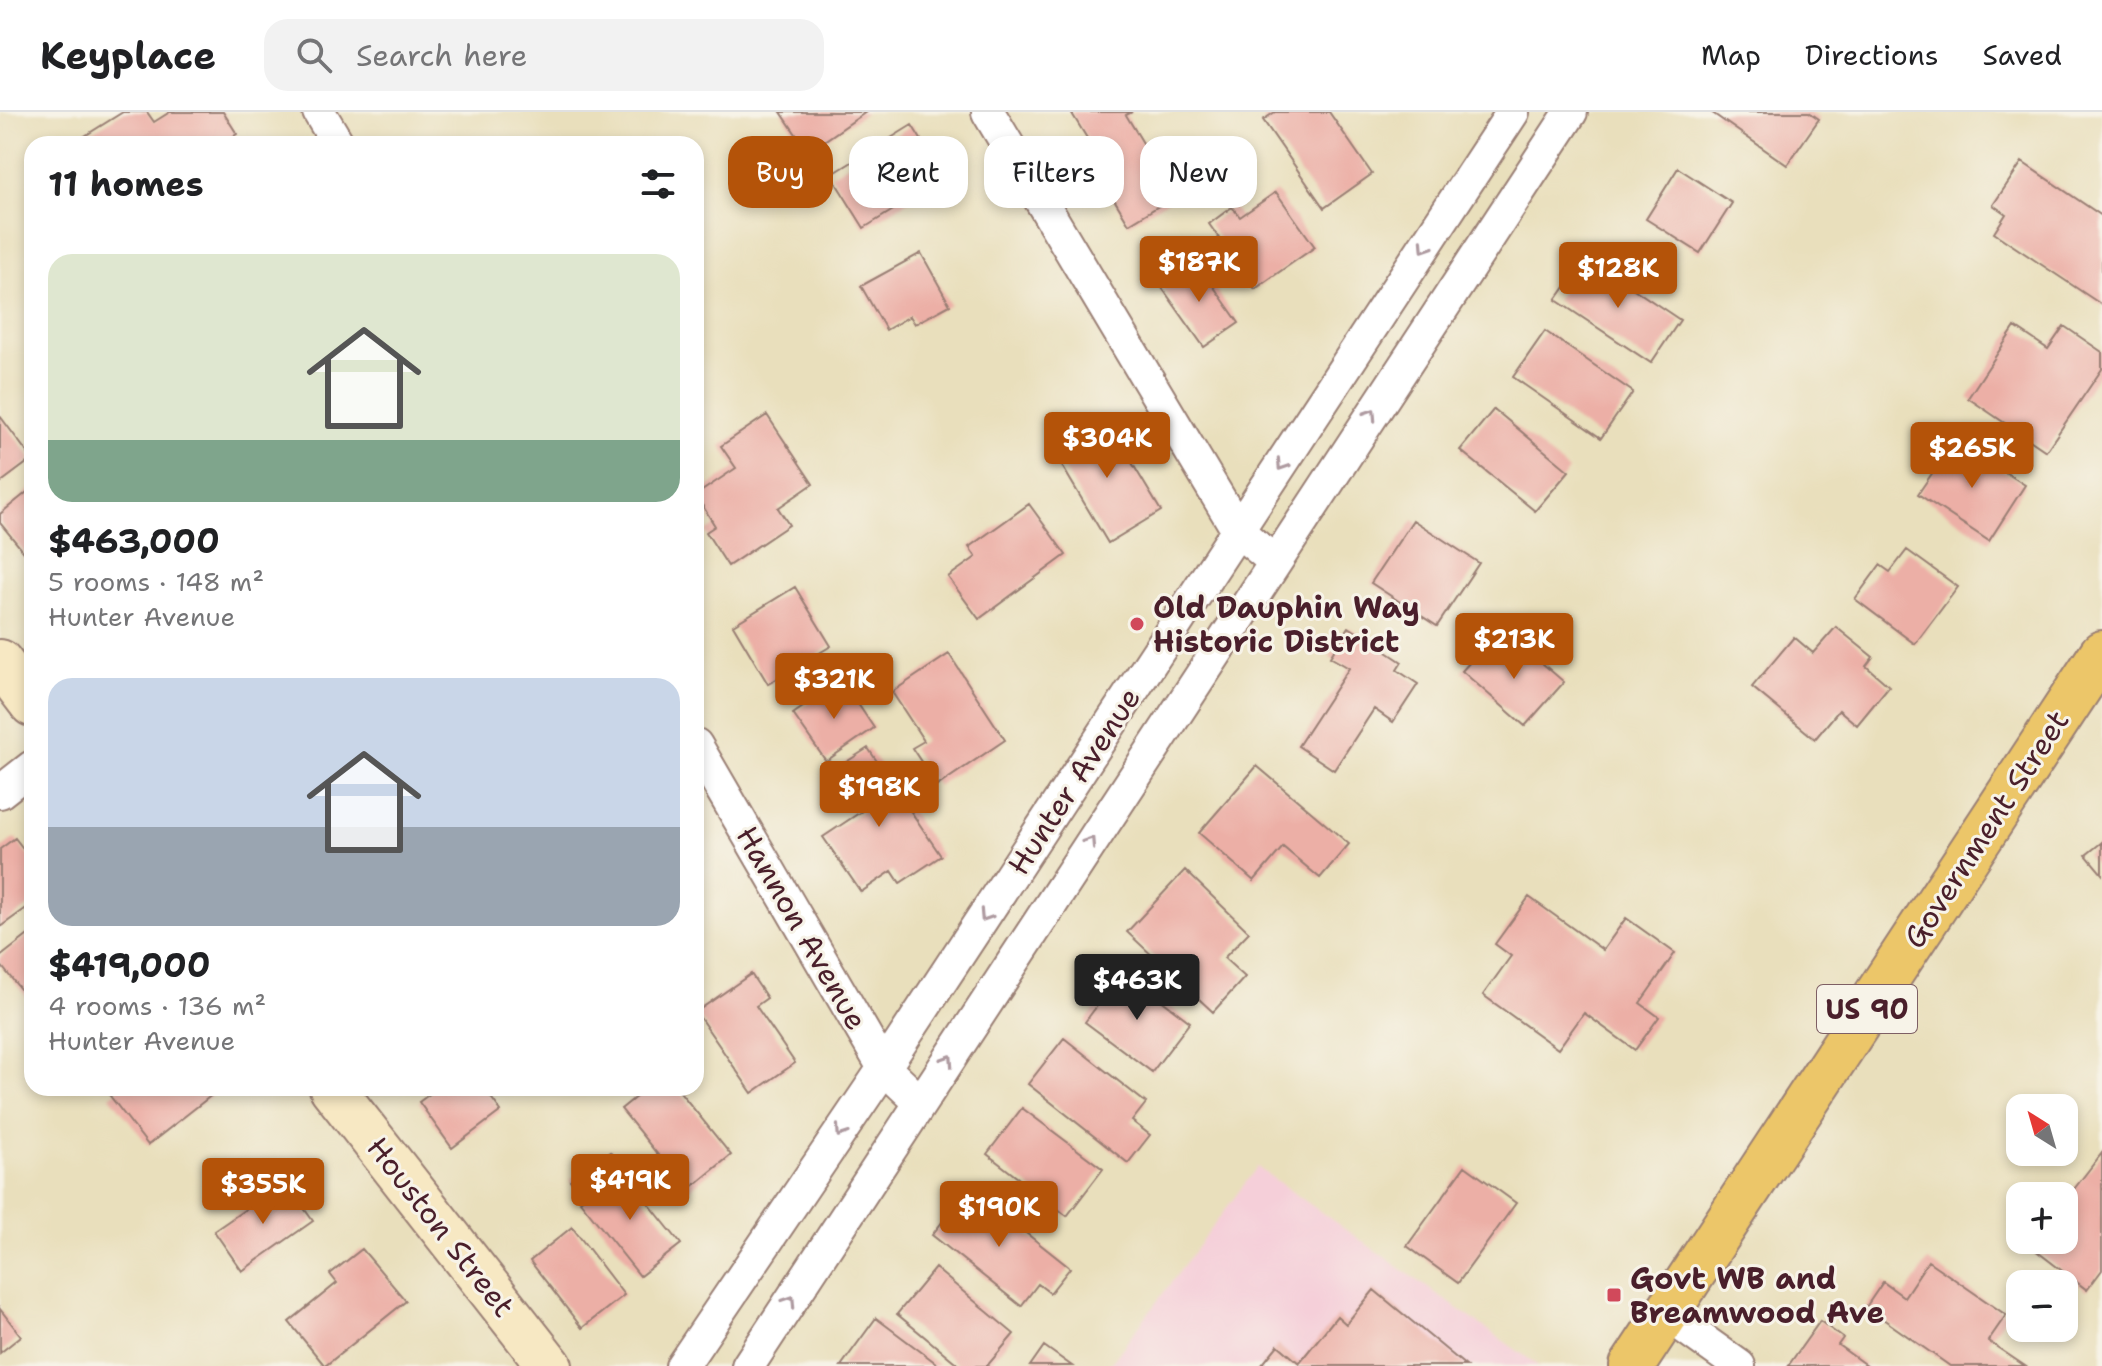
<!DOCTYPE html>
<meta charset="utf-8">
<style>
body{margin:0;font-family:"Shantell Sans",sans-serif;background:#f2f2f2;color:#202124;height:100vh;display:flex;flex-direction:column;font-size:30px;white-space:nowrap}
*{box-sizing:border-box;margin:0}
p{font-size:26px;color:#757577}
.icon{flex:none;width:44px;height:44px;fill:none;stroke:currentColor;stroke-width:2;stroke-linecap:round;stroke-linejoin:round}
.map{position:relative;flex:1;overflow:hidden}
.sheet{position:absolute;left:24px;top:24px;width:680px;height:960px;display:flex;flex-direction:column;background:#fff;border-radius:24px;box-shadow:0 4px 12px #0003}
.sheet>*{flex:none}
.guide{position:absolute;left:728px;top:24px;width:760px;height:72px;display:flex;gap:16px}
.needle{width:52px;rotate:323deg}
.fabs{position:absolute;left:2006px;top:982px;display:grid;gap:16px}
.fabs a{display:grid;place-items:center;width:72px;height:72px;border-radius:16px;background:#fff;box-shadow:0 4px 12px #0003;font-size:40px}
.price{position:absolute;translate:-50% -68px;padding:0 18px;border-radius:8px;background:#b45309;color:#fff;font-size:26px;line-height:52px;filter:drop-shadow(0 2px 4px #0008)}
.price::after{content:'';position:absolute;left:50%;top:48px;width:24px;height:18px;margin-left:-12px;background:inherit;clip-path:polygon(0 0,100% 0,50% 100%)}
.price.on{background:#222;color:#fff}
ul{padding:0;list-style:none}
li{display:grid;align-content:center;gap:16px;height:424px;padding:0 24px}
li span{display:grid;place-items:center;height:248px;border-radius:24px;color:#555}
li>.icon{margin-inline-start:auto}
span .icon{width:144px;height:144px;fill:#fffc;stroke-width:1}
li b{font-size:34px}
h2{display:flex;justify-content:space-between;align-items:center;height:96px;padding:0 24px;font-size:34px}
.tag{padding:0 28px;border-radius:24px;background:#fff;box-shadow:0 4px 12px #0003;font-size:28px;line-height:72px}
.tag.on{background:#b45309;color:#fff}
header{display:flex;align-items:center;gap:48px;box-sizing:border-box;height:112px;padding:0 40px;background:#fff;border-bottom:2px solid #e0e0e0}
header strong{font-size:38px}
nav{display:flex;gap:44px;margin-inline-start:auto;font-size:28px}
.search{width:560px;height:72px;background:#f2f2f2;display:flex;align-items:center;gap:20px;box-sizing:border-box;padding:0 28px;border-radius:24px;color:#757577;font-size:30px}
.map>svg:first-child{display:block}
.built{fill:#f5cfd9}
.building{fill:#ecafa6}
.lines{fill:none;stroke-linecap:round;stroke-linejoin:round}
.street-casing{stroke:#9a7f74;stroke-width:36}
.secondary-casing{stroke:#9a7f74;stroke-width:48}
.primary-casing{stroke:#9a7f74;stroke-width:48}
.street{stroke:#fff;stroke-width:32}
.secondary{stroke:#f7e8c3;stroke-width:44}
.primary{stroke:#ecc669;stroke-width:44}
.oneway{stroke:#ae9aa0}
.poi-dot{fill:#d1495b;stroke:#f7f3e8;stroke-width:3}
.labels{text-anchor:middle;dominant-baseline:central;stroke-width:6;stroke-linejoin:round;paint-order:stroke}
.shield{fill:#f7f3e8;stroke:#7e5f64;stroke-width:2}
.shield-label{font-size:28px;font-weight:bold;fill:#4a1f2b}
.poi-label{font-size:30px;font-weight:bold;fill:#4a1f2b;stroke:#f7f3e8;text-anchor:start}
.street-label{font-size:30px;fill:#4a1f2b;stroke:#f7f3e8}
</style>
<header>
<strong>Keyplace</strong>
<div class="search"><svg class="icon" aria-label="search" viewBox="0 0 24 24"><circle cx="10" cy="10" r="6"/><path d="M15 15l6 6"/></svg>Search here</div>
<nav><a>Map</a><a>Directions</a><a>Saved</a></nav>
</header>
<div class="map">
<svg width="2102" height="1254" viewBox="0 0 2102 1254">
<rect width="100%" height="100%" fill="#f7f3e8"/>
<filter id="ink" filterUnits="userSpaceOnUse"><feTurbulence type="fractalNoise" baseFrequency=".0125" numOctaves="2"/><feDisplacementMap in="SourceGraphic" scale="16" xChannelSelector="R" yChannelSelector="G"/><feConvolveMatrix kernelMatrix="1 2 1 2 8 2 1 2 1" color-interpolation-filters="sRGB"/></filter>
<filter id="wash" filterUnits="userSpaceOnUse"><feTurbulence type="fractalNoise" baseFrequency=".006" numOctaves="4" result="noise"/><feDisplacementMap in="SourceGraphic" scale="32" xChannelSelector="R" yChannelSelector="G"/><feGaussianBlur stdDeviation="1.8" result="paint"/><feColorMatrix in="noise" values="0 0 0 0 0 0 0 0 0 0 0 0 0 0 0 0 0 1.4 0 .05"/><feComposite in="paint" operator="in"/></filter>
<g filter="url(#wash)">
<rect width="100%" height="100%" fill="#e9dfbc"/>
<path class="built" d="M1257 1055 1539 1254H1109Z"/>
<g id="blocks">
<path class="building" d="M123 0H147L154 10 170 0H223L237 22 221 32H72Z
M781 0H866L808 40Z
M1071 0H1132L1126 3 1175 84 1129 112 1083 36 1090 31Z
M1275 0H1329L1372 62 1324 96 1263 8Z
M1711 0H1809L1819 7 1787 53Z
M912 13 945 66 864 116 831 63Z
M2022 50 2102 104V193L1994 121 2006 102 1993 93Z
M1678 56 1732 91 1700 141 1646 107Z
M1276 80 1315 135 1255 177 1209 112 1232 95 1240 105Z
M921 141 950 193 915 212 910 204 886 218 861 174Z
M1586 145 1680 208 1651 251 1556 188Z
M1195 148 1239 211 1204 235 1160 173Z
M2064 214 2102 240V257L2046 339 1968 286 2015 215 2048 237Z
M1545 219 1633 280 1601 326 1513 265Z
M1494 297 1569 359 1535 399 1460 338Z
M767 303 813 372 778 396 789 413 728 454 706 420 715 414 696 383 736 356 721 334Z
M0 304 32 347 0 371Z
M1105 306 1161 399 1108 431 1052 337Z
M1955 328 2025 373 1989 429 1918 382Z
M32 376V450L0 411V402Z
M1029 392 1066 443 979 507 948 465 976 445 969 435Z
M1413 408 1479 451 1437 514 1371 471Z
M1907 438 1958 475 1915 532 1855 487 1880 453 1890 460Z
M795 475 831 534 768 572 733 513Z
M1349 515 1402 550 1397 558 1418 572 1393 610 1374 597 1334 658 1298 634 1349 556 1330 545Z
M1836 515 1873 545 1866 554 1889 574 1857 613 1839 598 1815 627 1752 575 1794 525 1813 541Z
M1488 530 1508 548 1521 533 1564 570 1525 614 1462 559Z
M949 542 1005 628 937 674 912 636 924 629 892 580Z
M842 568 874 616 826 649 793 602Z
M868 636 941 744 900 771 892 759 861 780 823 725 865 697 837 656Z
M1257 654 1349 732 1320 766 1283 735 1254 769 1199 721Z
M15 726 32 748V792L0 815V737Z
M2102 730V762L2086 743Z
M1185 758 1249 820 1224 846 1245 865 1213 900 1127 820Z
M1529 785 1603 838 1626 806 1675 841 1640 891 1659 905 1635 938 1584 901 1558 937 1483 883 1511 844 1495 832Z
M32 820V892L0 852V845Z
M1123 859 1190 910 1152 960 1085 910Z
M751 862 767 886 756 894 795 951 752 981 696 900Z
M1064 926 1146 991 1132 1009 1150 1023 1128 1051 1028 972Z
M120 976H214L217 979 148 1033 110 984Z
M428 976H484L501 999 452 1036 419 990 431 981Z
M647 976H677L731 1043 687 1079 621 997Z
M1022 996 1103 1057 1067 1104 987 1042Z
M610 1040 621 1055 582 1083 570 1068Z
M2102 1041V1158L2087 1178 2030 1134 2034 1128H2064V1090Z
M1465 1054 1516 1091 1458 1171 1407 1134Z
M621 1057 681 1132 640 1164 580 1089Z
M285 1070 313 1109 242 1159 214 1119Z
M969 1076 1070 1156 1050 1181 1038 1172 1021 1194 932 1123Z
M572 1115 624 1183 582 1216 530 1149Z
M362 1137 406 1189 325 1254 289 1210 337 1171 330 1162Z
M1928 1149 2006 1203 1988 1229 2025 1254H1950L1866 1195 1883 1170 1904 1185Z
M935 1156 1014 1222 987 1254H960L897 1202Z
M1374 1178 1466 1254H1261L1278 1233 1299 1251 1337 1204 1346 1212Z
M0 1197 21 1224 0 1241Z
M876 1206 940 1254H841Z
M1820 1209 1843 1226 1838 1233 1867 1254H1788Z
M1044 1234 1072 1254H1030Z"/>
</g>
</g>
<g filter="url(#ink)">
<use href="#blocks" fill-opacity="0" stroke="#9a7f74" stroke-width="2"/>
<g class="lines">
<g class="street-casing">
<path id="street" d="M319 0 338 32
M988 0 1239 420 1274 449
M696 633 884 956 920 990
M0 680 32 655
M1666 1202 1739 1254
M682 1254 884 956 1513 0
M748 1254 1571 0"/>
</g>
<g class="secondary-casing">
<path id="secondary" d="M0 550 32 592
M332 976 550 1254"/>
</g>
<g class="primary-casing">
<path id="primary" d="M1632 1254 2102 541"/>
</g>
<use href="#street" class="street"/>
<use href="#secondary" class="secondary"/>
<use href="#primary" class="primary"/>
</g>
<defs><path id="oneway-chevron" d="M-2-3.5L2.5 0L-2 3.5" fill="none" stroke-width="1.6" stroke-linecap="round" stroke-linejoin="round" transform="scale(2)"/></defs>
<g class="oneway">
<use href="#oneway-chevron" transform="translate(1425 135) rotate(123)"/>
<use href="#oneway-chevron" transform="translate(1371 302) rotate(-57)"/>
<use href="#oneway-chevron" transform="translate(1282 353) rotate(123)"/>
<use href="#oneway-chevron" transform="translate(1090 730) rotate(-57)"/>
<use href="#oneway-chevron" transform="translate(985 804) rotate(123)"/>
<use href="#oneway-chevron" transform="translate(948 948) rotate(-57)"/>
<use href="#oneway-chevron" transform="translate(841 1020) rotate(124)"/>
<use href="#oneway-chevron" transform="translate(790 1189) rotate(-57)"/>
</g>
</g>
<g class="poi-dot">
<circle cx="1137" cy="512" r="8"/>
<rect x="1606" y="1175" width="16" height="16" rx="4"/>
</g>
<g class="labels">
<rect class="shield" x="1817" y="873" width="100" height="48" rx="6"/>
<g class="shield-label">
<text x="1867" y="897">US 90</text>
</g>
<g class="poi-label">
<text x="1153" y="495">Old Dauphin Way<tspan x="1153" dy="34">Historic District</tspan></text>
<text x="1630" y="1166">Govt WB and<tspan x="1630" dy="34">Breamwood Ave</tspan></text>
</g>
<g class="street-label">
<text transform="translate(1074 669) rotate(-57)">Hunter Avenue</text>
<text transform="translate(1986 717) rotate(-57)">Government Street</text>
<text transform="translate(802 816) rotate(60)">Hannon Avenue</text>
<text transform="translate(441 1115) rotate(52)">Houston Street</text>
</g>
</g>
</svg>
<div class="fabs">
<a><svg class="needle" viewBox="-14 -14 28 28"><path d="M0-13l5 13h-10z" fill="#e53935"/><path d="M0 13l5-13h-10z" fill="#757577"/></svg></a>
<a>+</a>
<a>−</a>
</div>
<b class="price" style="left:1199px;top:192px">$187K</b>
<b class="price" style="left:1618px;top:198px">$128K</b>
<b class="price" style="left:1107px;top:368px">$304K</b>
<b class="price" style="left:1972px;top:378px">$265K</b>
<b class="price" style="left:1514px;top:569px">$213K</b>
<b class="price" style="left:834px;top:609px">$321K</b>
<b class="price" style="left:879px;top:717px">$198K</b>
<b class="price on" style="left:1137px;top:910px">$463K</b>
<b class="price" style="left:630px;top:1110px">$419K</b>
<b class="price" style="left:263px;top:1114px">$355K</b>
<b class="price" style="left:999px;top:1137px">$190K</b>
<div class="guide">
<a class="tag on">Buy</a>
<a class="tag">Rent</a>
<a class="tag">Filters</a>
<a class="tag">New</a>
</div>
<section class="sheet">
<h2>11 homes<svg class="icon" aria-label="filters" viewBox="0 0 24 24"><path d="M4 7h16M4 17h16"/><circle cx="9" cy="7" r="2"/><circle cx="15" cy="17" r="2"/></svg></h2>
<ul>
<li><span style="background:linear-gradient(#dfe7d0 75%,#7fa58c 0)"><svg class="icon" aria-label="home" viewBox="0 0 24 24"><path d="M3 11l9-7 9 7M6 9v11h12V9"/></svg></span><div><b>$463,000</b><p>5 rooms · 148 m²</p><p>Hunter Avenue</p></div></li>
<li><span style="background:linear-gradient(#c9d6e8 60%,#9aa5b1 0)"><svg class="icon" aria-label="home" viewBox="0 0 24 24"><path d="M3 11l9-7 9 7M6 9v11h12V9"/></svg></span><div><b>$419,000</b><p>4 rooms · 136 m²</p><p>Hunter Avenue</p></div></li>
</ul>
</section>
</div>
